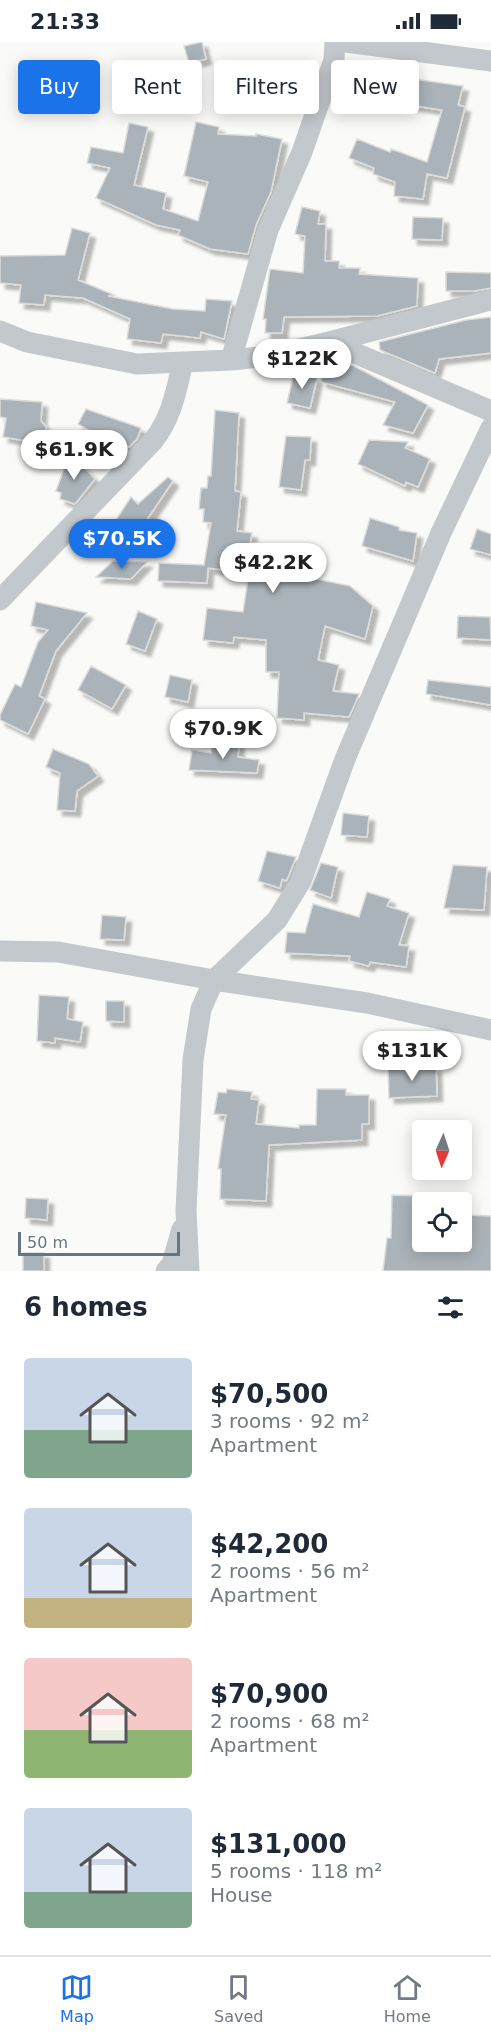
<!DOCTYPE html>
<meta charset="utf-8">
<style>
body{margin:0;font-family:"DejaVu Sans",sans-serif;background:#f6f6f7;color:#1f2937;height:100vh;display:flex;flex-direction:column;font-size:22px;white-space:nowrap}
*{box-sizing:border-box;margin:0}
p{font-size:20px;color:#747a83}
.icon{flex:none;width:33px;height:33px;fill:none;stroke:currentColor;stroke-width:2;stroke-linecap:round;stroke-linejoin:round}
.map{position:relative;height:1229px;overflow:hidden}
.drawer{display:flex;flex-direction:column;background:#fff;flex:1}
.drawer>*{flex:none}
.banner{position:absolute;left:18px;top:18px;width:456px;height:54px;display:flex;gap:12px}
.needle{width:39px;rotate:183deg}
.tools{position:absolute;left:412px;top:1078px;display:grid;gap:12px}
.tools a{display:grid;place-items:center;width:60px;height:60px;border-radius:6px;background:#fff;box-shadow:0 3px 15px #0003;font-size:30px}
.scale{position:absolute;left:18px;bottom:15px;width:162px;box-sizing:border-box;padding-left:6px;border:3px solid #657683;border-top:0;font-size:16px;line-height:21px;white-space:nowrap;color:#657683;-webkit-text-stroke:4px #fff;paint-order:stroke}
.price{position:absolute;translate:-50% -51px;padding:0 14px;border-radius:21px;background:#fff;color:#222;font-size:20px;line-height:39px;filter:drop-shadow(0 2px 3px #0008)}
.price::after{content:'';position:absolute;left:50%;top:36px;width:18px;height:14px;margin-left:-9px;background:inherit;clip-path:polygon(0 0,100% 0,50% 100%)}
.price.current{background:#1a73e8;color:#fff}
ul{padding:0;list-style:none}
li{display:flex;align-items:center;gap:18px;height:150px;padding:0 24px}
li span{display:grid;place-items:center;flex:none;width:168px;height:120px;border-radius:6px;color:#555}
li>.icon{margin-inline-start:auto}
span .icon{width:72px;height:72px;fill:#fffc;stroke-width:1}
li b{font-size:26px}
h2{display:flex;justify-content:space-between;align-items:center;height:72px;padding:0 24px;font-size:26px}
.chip{padding:0 21px;border-radius:6px;background:#fff;box-shadow:0 3px 15px #0003;font-size:21px;line-height:54px}
.chip.current{background:#1a73e8;color:#fff}
.status{display:flex;justify-content:space-between;align-items:center;height:42px;padding:0 30px;background:#fff;direction:ltr}
.status svg{height:16px;fill:currentColor}
.tab-bar{display:flex;justify-content:space-around;align-items:center;height:84px;border-top:2px solid #e0e1e3;background:#fff;font-size:16px;color:#747a83}
.tab-bar a{display:grid;justify-items:center;gap:3px}
.tab-bar .current{color:#1a73e8}
.map>svg:first-child{display:block}
.building{fill:#aab3b9;stroke:#dcdcda;stroke-width:1.5;filter:url(#shadow)}
.lines{fill:none;stroke-linecap:round;stroke-linejoin:round}
.minor{stroke:#c3c8cc;stroke-width:21}
</style>
<div class="status"><b>21:33</b><svg viewBox="0 0 49 12"><path d="M0 12V9h3v3zM5 12V6h3v6zM10 12V3h3v9zM15 12V0h3v12zM26 1h20v11H26zM47 4h2v5h-2z"/></svg></div>
<div class="map">
<svg width="491" height="1229" viewBox="0 0 491 1229">
<defs>
<filter id="shadow"><feDropShadow dx="5.5" dy="5.5" stdDeviation="1.5" flood-color="#0004"/></filter>
</defs>
<rect width="100%" height="100%" fill="#fafaf8"/>
<path class="building" d="M202 0 206 17 189 21 184 4Z
M414 37 463 44 458 63 465 65 447 136 427 132 423 157 394 154 395 140 373 132 374 126 349 116 357 97 390 110 391 107 427 120 442 68 410 63Z
M196 80 219 85 218 92 256 94V92L282 97 271 150 256 183 248 212 210 207 178 193 180 188 156 183 96 156 110 126 87 121 91 105 123 111 129 81 148 85 134 143 166 151 163 167 198 179 208 140 184 134Z
M302 165 320 169 318 182H326L325 219H339V226H360L359 232 418 236 417 264 377 274 284 275 282 291H265L266 277H263L270 227 303 231 305 194 295 192Z
M413 175 443 176 442 198 412 197Z
M72 186 90 191 78 238 114 253 108 254 173 267 205 269 206 257 232 259 224 297 201 290 200 296 163 292 161 301 127 297 130 277 83 256 45 253 44 263 19 261 21 243 0 241V214L65 213Z
M446 230 491 231V246L474 249H446Z
M491 275V311L439 317 435 331 380 308 379 300 466 278Z
M326 316 354 324 428 363 413 391 383 383 395 360 321 340Z
M294 331 317 336 310 366 287 361Z
M0 357 42 360 41 379 46 385 45 402 3 395 6 376 0 375Z
M86 367 141 386 137 397 129 405 126 404 119 416 80 402 91 390 78 382Z
M215 368 239 371 235 449 241 450 237 489 252 491 250 501 309 504 307 535 350 544 373 564 365 597 325 584 318 618 339 623 333 649 359 652 349 675 304 671V678L277 676 279 630H266V598L234 595 233 601 203 598 207 566 243 570 249 531 208 526 207 541 158 539 159 521 204 523 211 481 203 480 204 467H199L201 446H207L208 434H211Z
M286 394 311 395 310 418H305L301 448 279 445Z
M369 398 408 400 405 406 430 417 418 445 406 440 405 444 358 422Z
M70 410 95 437 75 462 60 457 61 451 56 449Z
M168 435 173 439 131 501 110 487 131 455 138 462Z
M370 476 399 485V488L417 491 413 519 362 504Z
M477 487 491 492V513L470 507Z
M113 519 147 520 131 537 96 535Z
M36 560 87 571 56 609 39 654 45 657 28 692 0 678V673L15 642 21 645 38 600 48 588 31 584Z
M138 569 157 577 145 609 126 602Z
M458 574 490 575 491 598 457 596Z
M91 624 126 643 112 667 78 648Z
M170 633 192 638 188 660 165 655Z
M428 638 491 645V663L426 652Z
M212 699 239 701 238 715 259 718 257 731 189 728 192 708 211 711Z
M53 707 89 722 98 734 77 749 75 769 57 768 60 731 46 725Z
M343 771 369 774 367 795 341 793Z
M267 809 296 815 289 833 286 839 282 837 280 846 258 839Z
M321 821 338 825 331 856 310 848Z
M453 823 487 825 484 868 444 866Z
M367 850 390 857 387 864 409 871 399 903 409 904 406 925 370 920 369 924 349 919 350 914 285 911 287 890 305 891 313 862 359 875Z
M102 873 126 875 124 898 100 897Z
M39 953 69 955 67 977 83 980 80 1000 55 996V1001L37 999Z
M106 959H124V980L106 979Z
M436 1025 437 1054 389 1056 388 1026Z
M227 1047 252 1050 251 1057 259 1058 256 1082 299 1086V1083H316L317 1047H346V1053H369V1082H362V1098L269 1103 266 1159 220 1157 221 1127H218L226 1073 214 1072 218 1050 226 1051Z
M392 1153 423 1154V1200H463L465 1173 491 1174V1229H383L387 1196H391Z
M26 1156 48 1157 47 1178 25 1176Z
M23 1211H44V1229H23Z"/>
<g class="lines">
<path class="minor" d="M346 0 491 19
M0 289 27 300 137 322 231 318 269 314 329 300 491 258
M329 300 491 369
M231 318 268 188 302 110 334 18 335 0
M0 558 153 399C172 375 176 349 183 320
M0 909 58 910 214 938 277 878 301 839 345 717 441 491 491 386
M166 1229 172 1222 182 1187
M189 1229 186 1169 193 1018 201 967 214 938 367 961 491 988"/>
</g>
</svg>
<div class="tools">
<a><svg class="needle" viewBox="-14 -14 28 28"><path d="M0-13l5 13h-10z" fill="#e53935"/><path d="M0 13l5-13h-10z" fill="#747a83"/></svg></a>
<a><svg class="icon" aria-label="locate" viewBox="0 0 24 24"><circle cx="12" cy="12" r="6"/><path d="M12 2v4M12 18v4M2 12h4M18 12h4"/></svg></a>
</div>
<div class="scale">50 m</div>
<b class="price" style="left:302px;top:348px">$122K</b>
<b class="price" style="left:74px;top:439px">$61.9K</b>
<b class="price current" style="left:122px;top:528px">$70.5K</b>
<b class="price" style="left:273px;top:552px">$42.2K</b>
<b class="price" style="left:223px;top:718px">$70.9K</b>
<b class="price" style="left:412px;top:1040px">$131K</b>
<div class="banner">
<a class="chip current">Buy</a>
<a class="chip">Rent</a>
<a class="chip">Filters</a>
<a class="chip">New</a>
</div>
</div>
<section class="drawer">
<h2>6 homes<svg class="icon" aria-label="filters" viewBox="0 0 24 24"><path d="M4 7h16M4 17h16"/><circle cx="9" cy="7" r="2"/><circle cx="15" cy="17" r="2"/></svg></h2>
<ul>
<li><span style="background:linear-gradient(#c9d6e8 60%,#7fa58c 0)"><svg class="icon" aria-label="home" viewBox="0 0 24 24"><path d="M3 11l9-7 9 7M6 9v11h12V9"/></svg></span><div><b>$70,500</b><p>3 rooms · 92 m²</p><p>Apartment</p></div></li>
<li><span style="background:linear-gradient(#c9d6e8 75%,#c2b280 0)"><svg class="icon" aria-label="home" viewBox="0 0 24 24"><path d="M3 11l9-7 9 7M6 9v11h12V9"/></svg></span><div><b>$42,200</b><p>2 rooms · 56 m²</p><p>Apartment</p></div></li>
<li><span style="background:linear-gradient(#f6c9c9 60%,#8fb573 0)"><svg class="icon" aria-label="home" viewBox="0 0 24 24"><path d="M3 11l9-7 9 7M6 9v11h12V9"/></svg></span><div><b>$70,900</b><p>2 rooms · 68 m²</p><p>Apartment</p></div></li>
<li><span style="background:linear-gradient(#c9d6e8 70%,#7fa58c 0)"><svg class="icon" aria-label="home" viewBox="0 0 24 24"><path d="M3 11l9-7 9 7M6 9v11h12V9"/></svg></span><div><b>$131,000</b><p>5 rooms · 118 m²</p><p>House</p></div></li>
</ul>
</section>
<nav class="tab-bar">
<a class="current"><svg class="icon" aria-label="map" viewBox="0 0 24 24"><path d="M3 6l6-2 6 2 6-2v14l-6 2-6-2-6 2zM9 4v14M15 6v14"/></svg>Map</a>
<a><svg class="icon" aria-label="saved" viewBox="0 0 24 24"><path d="M7 4h10v16l-5-4-5 4z"/></svg>Saved</a>
<a><svg class="icon" aria-label="home" viewBox="0 0 24 24"><path d="M3 11l9-7 9 7M6 9v11h12V9"/></svg>Home</a>
</nav>
